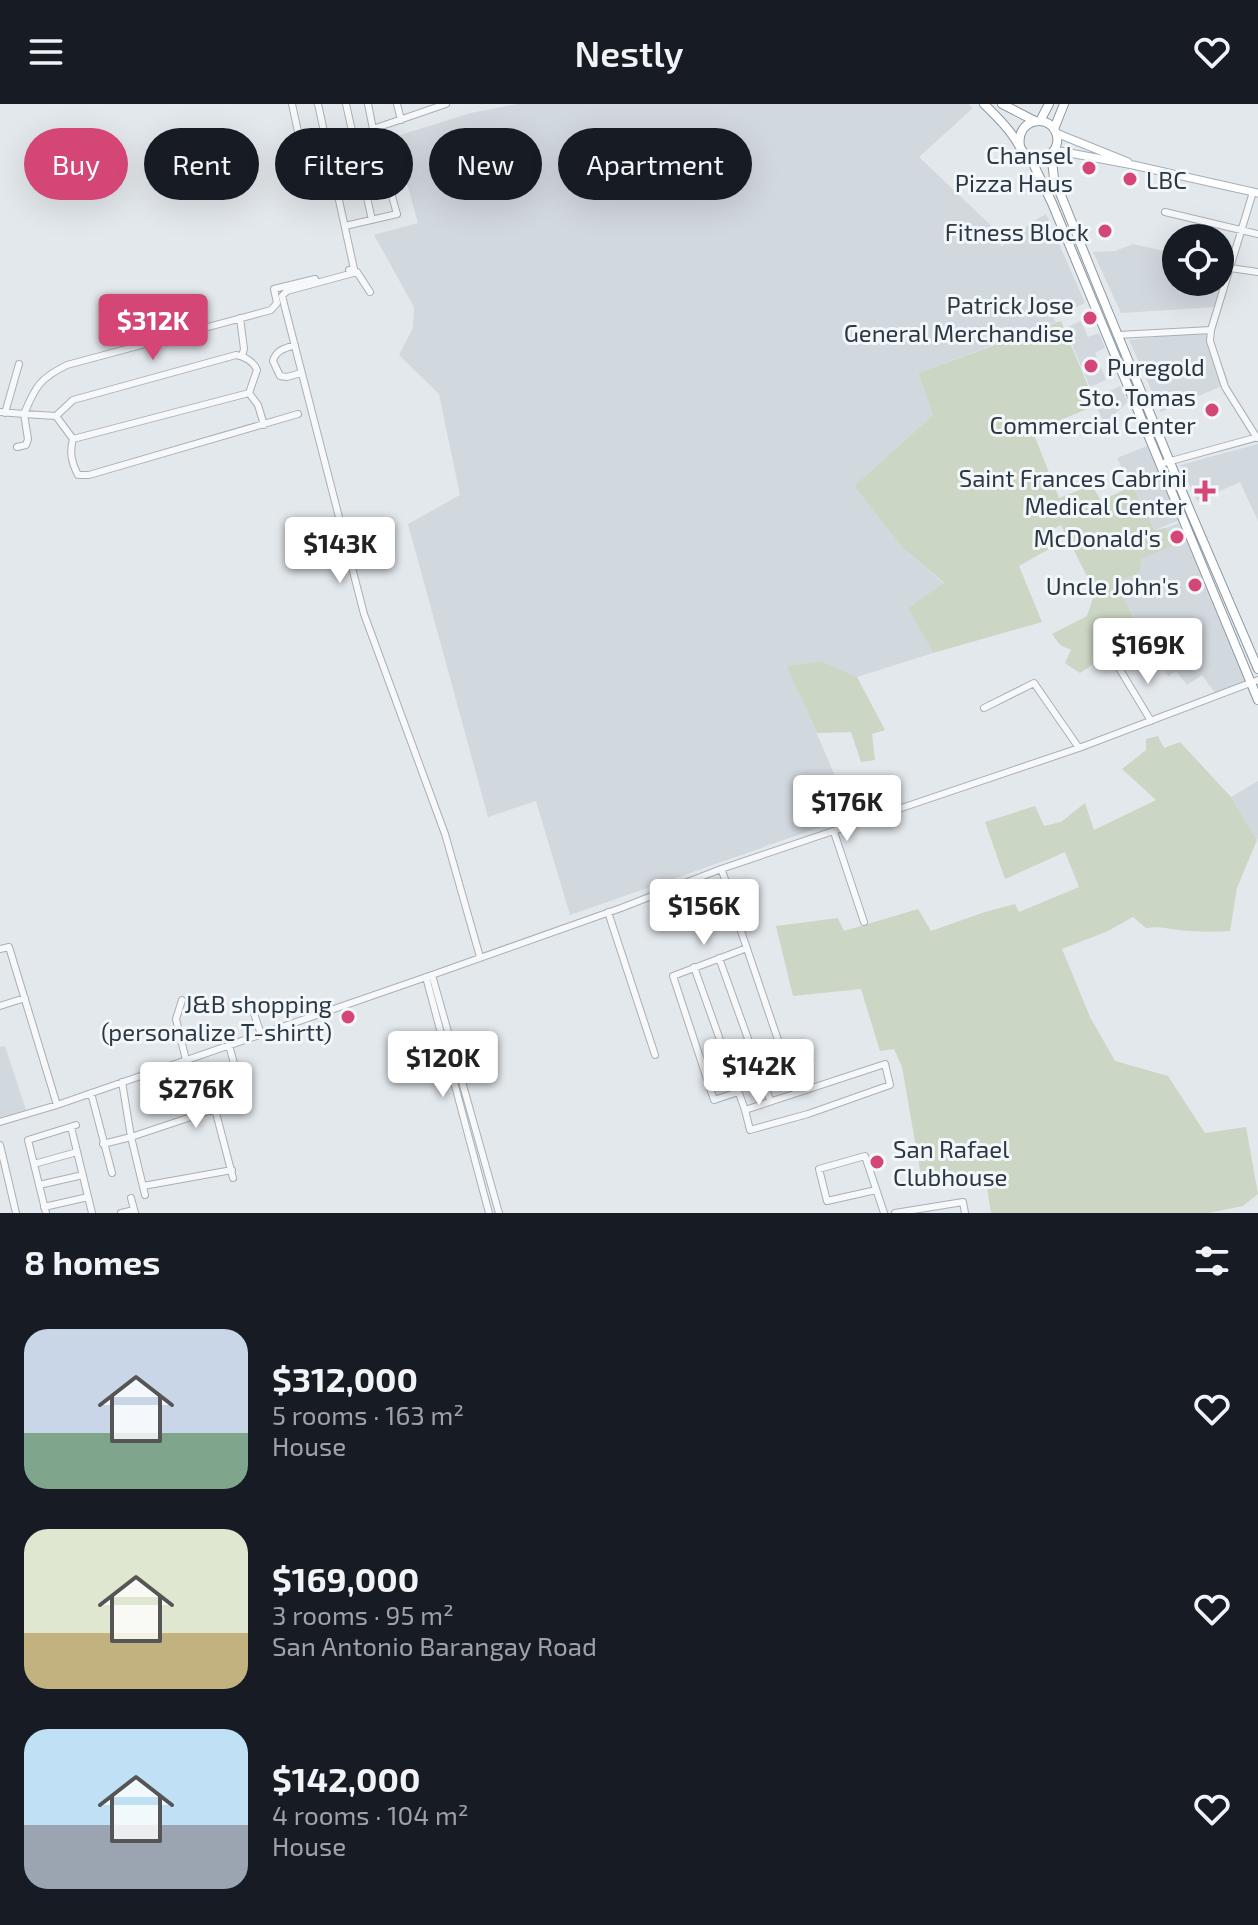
<!DOCTYPE html>
<meta charset="utf-8">
<style>
body{margin:0;font-family:"Exo 2",sans-serif;background:#20242c;color:#f1f3f6;height:100vh;display:flex;flex-direction:column;font-size:30px;white-space:nowrap}
*{box-sizing:border-box;margin:0}
p{font-size:26px;color:#9ea1a6}
.icon{flex:none;width:44px;height:44px;fill:none;stroke:currentColor;stroke-width:2;stroke-linecap:round;stroke-linejoin:round}
.map{position:relative;height:1109px;overflow:hidden}
.panel{display:flex;flex-direction:column;background:#171b24;flex:1}
.panel>*{flex:none}
.hud{position:absolute;left:24px;top:24px;width:800px;height:72px;display:flex;gap:16px}
.buttons{position:absolute;left:1162px;top:120px;display:grid;gap:16px}
.buttons a{display:grid;place-items:center;width:72px;height:72px;border-radius:50%;background:#171b24;box-shadow:0 8px 32px #0002;font-size:40px}
.price{position:absolute;translate:-50% -68px;padding:0 18px;border-radius:8px;background:#fff;color:#222;font-size:26px;line-height:52px;filter:drop-shadow(0 2px 4px #0008)}
.price::after{content:'';position:absolute;left:50%;top:48px;width:24px;height:18px;margin-left:-12px;background:inherit;clip-path:polygon(0 0,100% 0,50% 100%)}
.price.on{background:#d34675;color:#fff}
ul{padding:0;list-style:none}
li{display:flex;align-items:center;gap:24px;height:200px;padding:0 24px}
li span{display:grid;place-items:center;flex:none;width:224px;height:160px;border-radius:24px;color:#555}
li>.icon{margin-inline-start:auto}
span .icon{width:96px;height:96px;fill:#fffc;stroke-width:1}
li b{font-size:34px}
h2{display:flex;justify-content:space-between;align-items:center;height:96px;padding:0 24px;font-size:34px}
.chip{padding:0 28px;border-radius:36px;background:#171b24;box-shadow:0 8px 32px #0002;font-size:28px;line-height:72px}
.chip.on{background:#d34675;color:#fff}
header{display:flex;justify-content:space-between;align-items:center;height:104px;padding:0 24px;background:#171b24;font-size:36px;font-weight:600}
.map>svg:first-child{display:block}
.built{fill:#d1d8de}
.green{fill:#ccd6c4}
.lines{fill:none;stroke-linecap:round;stroke-linejoin:round}
.minor-casing{stroke:#a8b0b7;stroke-width:8}
.major-casing{stroke:#a2afb8;stroke-width:9}
.highway-casing{stroke:#8a98a3;stroke-width:10}
.minor{stroke:#f6f8fa;stroke-width:6}
.major{stroke:#fff;stroke-width:7}
.highway{stroke:#fff;stroke-width:8}
.poi-dot{fill:#d34675;stroke:#f3f7f9;stroke-width:3}
.labels{text-anchor:middle;dominant-baseline:central;stroke-width:6;stroke-linejoin:round;paint-order:stroke}
.poi-label{font-size:24px;fill:#2a3945;stroke:#f3f7f9;text-anchor:end}
</style>
<header><svg class="icon" aria-label="menu" viewBox="0 0 24 24"><path d="M4 6h16M4 12h16M4 18h16"/></svg>Nestly<svg class="icon" aria-label="heart" viewBox="0 0 24 24"><path d="M12 20l-8-8c-3-5 5-10 8-4 3-6 11-1 8 4z"/></svg></header>
<div class="map">
<svg width="1258" height="1109" viewBox="0 0 1258 1109">
<rect width="100%" height="100%" fill="#e3e8ec"/>
<path class="built" d="M517 0H968L973 4 919 53 1001 131V143L1032 118 1046 110 1085 199 1053 214 1056 218 918 269 933 311 854 382 902 443 944 480 908 504 933 549 857 573 821 557 788 562 852 712 570 811 536 697 488 713 408 420 460 391 439 290 399 251 413 224 414 203 374 131 418 119 394 33 471 9Z
M1133 140 1176 150V178H1220V161L1229 163 1217 203 1121 209 1093 148 1115 147Z
M1081 217 1088 233 1099 229 1105 244 1095 249 1106 276 1090 283 1065 224Z
M1210 227 1229 279 1161 308 1129 236Z
M1120 282 1128 298 1109 315 1103 317 1093 295Z
M1258 340V417L1240 378 1197 397 1180 361Z
M1147 342 1179 416 1155 426 1117 354Z
M1179 419 1245 578 1216 590 1202 571 1187 581 1176 567 1168 572 1161 562 1146 570 1121 526 1133 512 1115 478 1141 468 1139 455 1172 442 1166 424Z
M1258 677V735L1257 736 1231 693Z
M5 942 26 1006 0 1015V943Z"/>
<path class="green" d="M1061 217 1096 301 1033 328 1059 394 1092 381 1101 397 1132 382 1155 426 1166 424 1172 442 1140 455 1141 468 1116 478 1133 513 1092 561 1080 569 1065 559 1071 546 1060 541 1052 530 1087 512 1095 488 1061 421 1052 426 1058 440 1019 462 1042 518 933 549 908 504 944 479 902 443 854 382 933 311 918 269Z
M821 557 857 573 885 626 872 630 875 656 861 658 851 628 817 629 787 562Z
M1158 632 1164 644 1180 638 1231 693 1257 736 1237 784 1230 827C1213 828 1196 828 1178 826 1165 824 1160 822 1146 824L1133 813 1108 827 1062 845 1090 913 1115 957 1168 972 1205 1029 1246 1023 1258 1090 1243 1102 1208 1109H991L985 1071 923 1083 902 963 894 945 880 947 861 885 793 892 776 822 838 814 844 827 918 805 931 827 985 808 1015 800 1019 808 1079 783 1065 748 1005 775 985 718 1035 702 1044 722 1061 718 1085 699 1094 726 1156 696 1122 665 1146 646V635Z"/>
<g class="lines">
<g class="minor-casing">
<path id="minor" d="M292 0 300 37 325 36
M318 0 354 165 349 166
M346 0 372 116
M397 0 401 16
M373 25 446 0
M1165 108 1258 130
M345 122 397 110 373 25 368 0
M1230 164 1258 168
M370 188 357 168 287 187 282 192 364 510 445 730 480 853
M240 214 244 245 242 252
M1211 226 1210 237 1225 283 1257 334
M1118 231 1211 226 1253 88
M295 241C285 244 276 246 273 257L280 272 287 273 301 269
M249 289 257 266C254 258 244 252 236 251L73 296 56 312 73 335C69 349 72 359 78 371H89L298 310
M249 289 258 301 264 321
M0 308 24 310 28 335 26 341 17 343
M5 309 19 260
M56 312 24 310C35 283 40 274 67 261L271 206 277 199 274 185 315 175
M73 335 249 289
M1160 360 1258 333
M1119 564 1151 617
M984 604 1034 579 1079 644
M834 728 864 818
M721 765 740 813 741 827 796 989
M608 808 655 951
M0 845 9 843 57 1001
M719 854 770 996
M694 863 745 1006 750 1026 808 1010 890 981 885 960 745 1006
M432 871 499 1109
M426 873 489 1109
M182 896 176 915 186 956
M251 901 261 930
M0 902 25 894
M229 941 236 967 242 980
M189 955 206 1006
M786 964 810 955
M122 978 131 1033 145 1091
M738 988 714 996 673 872 747 844
M91 989 112 1069
M0 1018 57 1001 432 871 621 804 721 765 1079 644 1258 576
M71 1023 92 1109
M103 1040 131 1033 215 1005 233 1074
M0 1041 16 1109
M34 1060 77 1048
M39 1081 83 1071
M143 1082 232 1066
M876 1086 827 1097 819 1065 865 1052 884 1109
M131 1094 135 1109
M44 1103 88 1093
M46 1109 28 1036 76 1021
M121 1109 134 1106
M895 1109 963 1098 965 1109"/>
</g>
<g class="major-casing">
<path id="major" d="M1056 29 1128 58
M1054 46 1133 61 1258 89"/>
</g>
<g class="highway-casing">
<path id="highway" d="M984 0C994 10 1005 20 1013 32 1018 38 1021 48 1028 52 1042 60 1060 48 1057 32 1052 8 1015 14 1020 42
M1002 0 1035 17
M1040 17 1049 0
M1054 25 1064 0
M1051 49 1054 74 1098 183 1188 402 1258 565
M1030 53 1052 99 1258 596"/>
</g>
<use href="#minor" class="minor"/>
<use href="#major" class="major"/>
<use href="#highway" class="highway"/>
</g>
<g class="poi-dot">
<circle cx="1089" cy="64" r="8"/>
<circle cx="1130" cy="75" r="8"/>
<circle cx="1105" cy="127" r="8"/>
<circle cx="1090" cy="214" r="8"/>
<circle cx="1091" cy="262" r="8"/>
<circle cx="1212" cy="306" r="8"/>
<path d="M1201 375h8v8h8v8h-8v8h-8v-8h-8v-8h8z"/>
<circle cx="1177" cy="433" r="8"/>
<circle cx="1195" cy="481" r="8"/>
<circle cx="348" cy="913" r="8"/>
<circle cx="877" cy="1058" r="8"/>
</g>
<g class="labels">
<g class="poi-label">
<text x="1073" y="50">Chansel<tspan x="1073" dy="28">Pizza Haus</tspan></text>
<text x="1146" y="75" text-anchor="start">LBC</text>
<text x="1089" y="127">Fitness Block</text>
<text x="1074" y="200">Patrick Jose<tspan x="1074" dy="28">General Merchandise</tspan></text>
<text x="1107" y="262" text-anchor="start">Puregold</text>
<text x="1196" y="292">Sto. Tomas<tspan x="1196" dy="28">Commercial Center</tspan></text>
<text x="1187" y="373">Saint Frances Cabrini<tspan x="1187" dy="28">Medical Center</tspan></text>
<text x="1161" y="433">McDonald's</text>
<text x="1179" y="481">Uncle John's</text>
<text x="332" y="899">J&amp;B shopping<tspan x="332" dy="28">(personalize T-shirtt)</tspan></text>
<text x="893" y="1044" text-anchor="start">San Rafael<tspan x="893" dy="28">Clubhouse</tspan></text>
</g>
</g>
</svg>
<div class="buttons">
<a><svg class="icon" aria-label="locate" viewBox="0 0 24 24"><circle cx="12" cy="12" r="6"/><path d="M12 2v4M12 18v4M2 12h4M18 12h4"/></svg></a>
</div>
<b class="price on" style="left:153px;top:258px">$312K</b>
<b class="price" style="left:340px;top:481px">$143K</b>
<b class="price" style="left:1148px;top:582px">$169K</b>
<b class="price" style="left:847px;top:739px">$176K</b>
<b class="price" style="left:704px;top:843px">$156K</b>
<b class="price" style="left:443px;top:995px">$120K</b>
<b class="price" style="left:759px;top:1003px">$142K</b>
<b class="price" style="left:196px;top:1026px">$276K</b>
<div class="hud">
<a class="chip on">Buy</a>
<a class="chip">Rent</a>
<a class="chip">Filters</a>
<a class="chip">New</a>
<a class="chip">Apartment</a>
</div>
</div>
<section class="panel">
<h2>8 homes<svg class="icon" aria-label="filters" viewBox="0 0 24 24"><path d="M4 7h16M4 17h16"/><circle cx="9" cy="7" r="2"/><circle cx="15" cy="17" r="2"/></svg></h2>
<ul>
<li><span style="background:linear-gradient(#c9d6e8 65%,#7fa58c 0)"><svg class="icon" aria-label="home" viewBox="0 0 24 24"><path d="M3 11l9-7 9 7M6 9v11h12V9"/></svg></span><div><b>$312,000</b><p>5 rooms · 163 m²</p><p>House</p></div><svg class="icon" aria-label="heart" viewBox="0 0 24 24"><path d="M12 20l-8-8c-3-5 5-10 8-4 3-6 11-1 8 4z"/></svg></li>
<li><span style="background:linear-gradient(#dfe7d0 65%,#c2b280 0)"><svg class="icon" aria-label="home" viewBox="0 0 24 24"><path d="M3 11l9-7 9 7M6 9v11h12V9"/></svg></span><div><b>$169,000</b><p>3 rooms · 95 m²</p><p>San Antonio Barangay Road</p></div><svg class="icon" aria-label="heart" viewBox="0 0 24 24"><path d="M12 20l-8-8c-3-5 5-10 8-4 3-6 11-1 8 4z"/></svg></li>
<li><span style="background:linear-gradient(#bfe0f5 60%,#9aa5b1 0)"><svg class="icon" aria-label="home" viewBox="0 0 24 24"><path d="M3 11l9-7 9 7M6 9v11h12V9"/></svg></span><div><b>$142,000</b><p>4 rooms · 104 m²</p><p>House</p></div><svg class="icon" aria-label="heart" viewBox="0 0 24 24"><path d="M12 20l-8-8c-3-5 5-10 8-4 3-6 11-1 8 4z"/></svg></li>
</ul>
</section>
